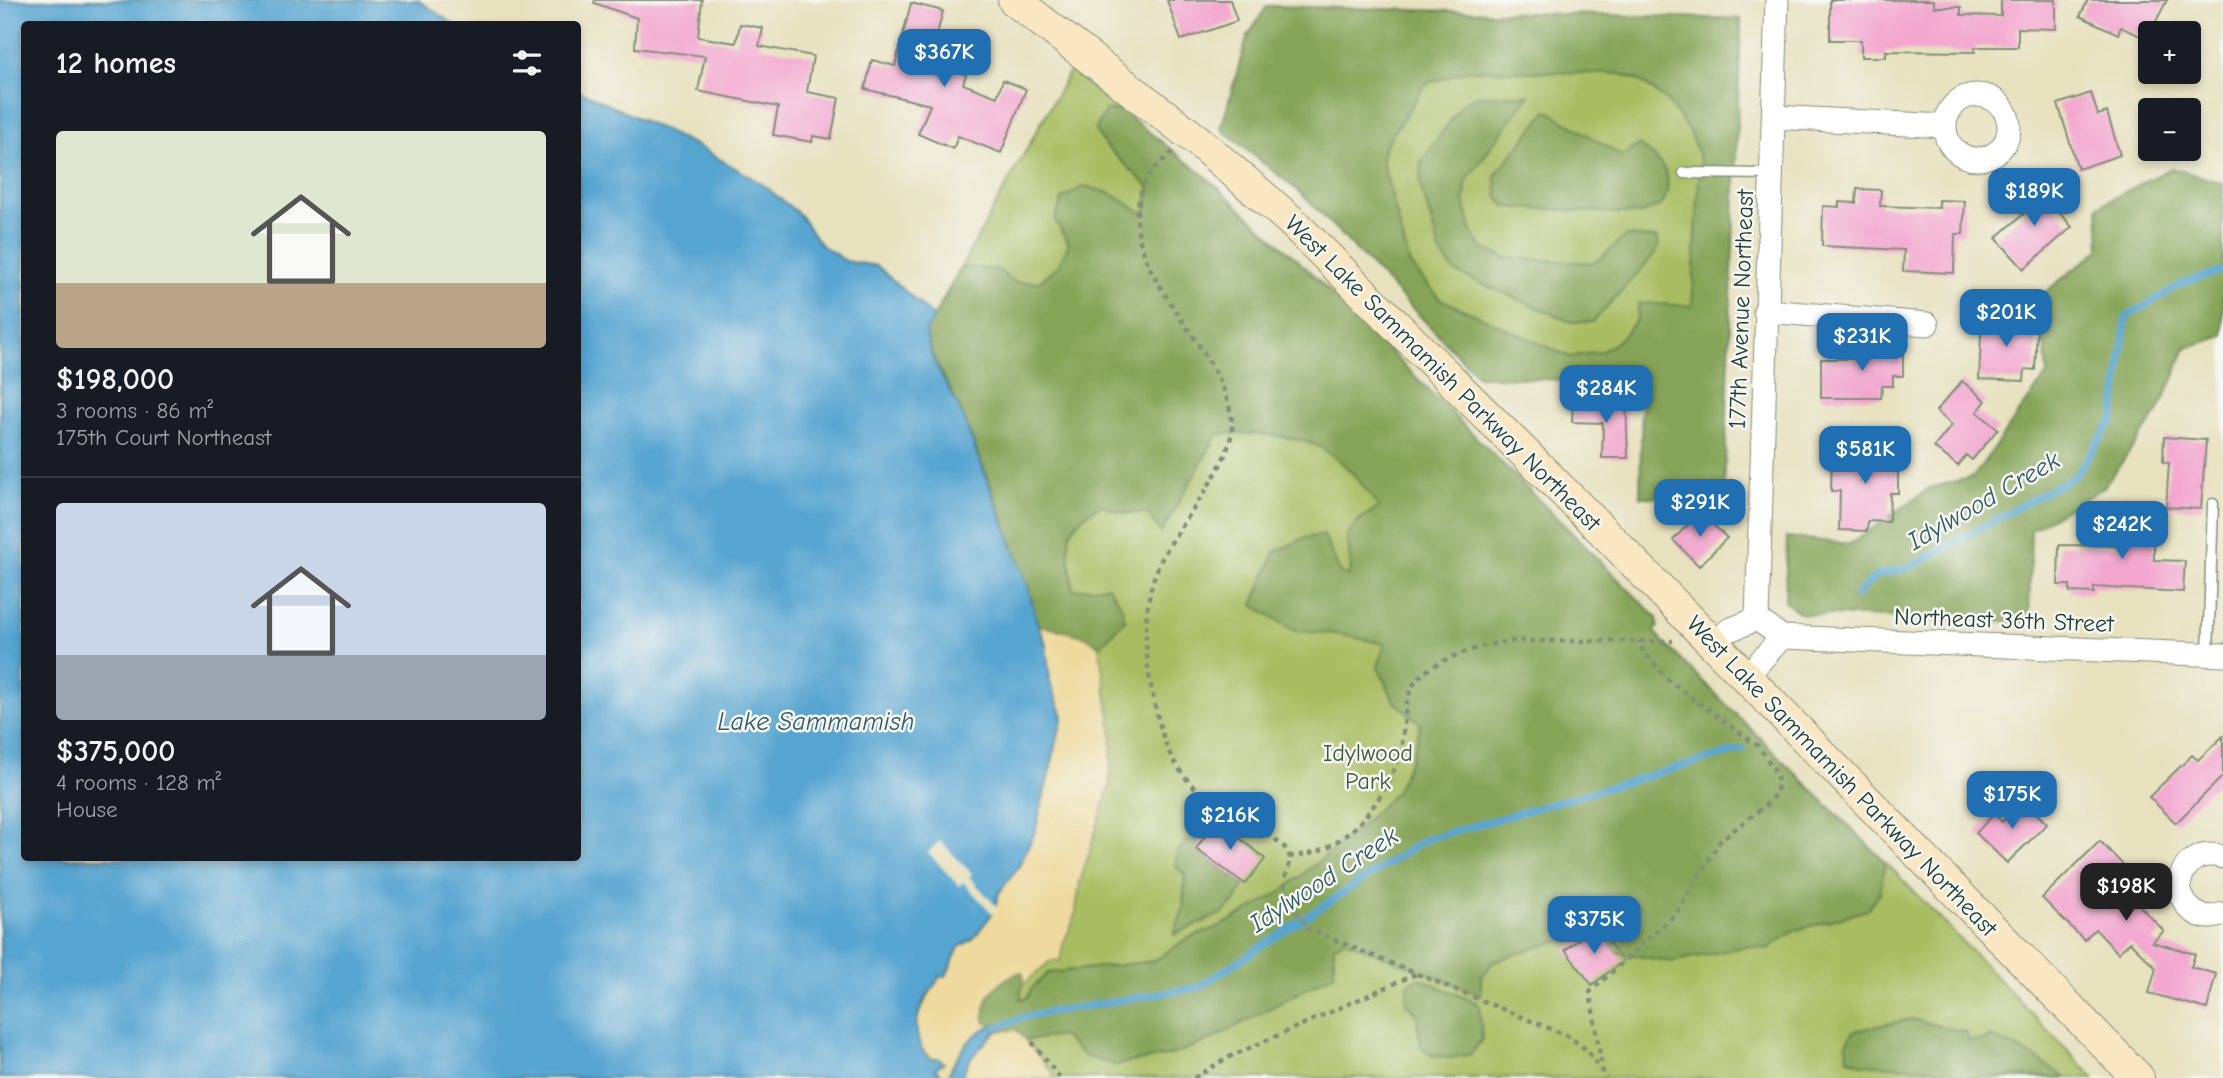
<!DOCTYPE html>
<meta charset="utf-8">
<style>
body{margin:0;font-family:"Comic Neue",sans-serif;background:#242831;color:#f1f3f6;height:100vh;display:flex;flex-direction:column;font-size:26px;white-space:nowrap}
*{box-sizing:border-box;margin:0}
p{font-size:23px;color:#9ea1a6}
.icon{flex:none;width:38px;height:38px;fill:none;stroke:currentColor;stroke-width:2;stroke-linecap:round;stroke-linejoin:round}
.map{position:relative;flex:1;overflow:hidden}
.details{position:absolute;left:21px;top:21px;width:560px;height:840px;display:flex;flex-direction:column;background:#171b24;border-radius:7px;box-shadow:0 4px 10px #0003}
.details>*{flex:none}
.tools{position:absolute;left:2138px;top:21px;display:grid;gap:14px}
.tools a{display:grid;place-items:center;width:63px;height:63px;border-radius:7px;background:#171b24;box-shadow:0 4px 10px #0003;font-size:35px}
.price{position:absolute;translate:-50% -60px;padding:0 16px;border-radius:14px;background:#1f6fb2;color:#fff;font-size:23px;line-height:46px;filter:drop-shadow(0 2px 4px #0008)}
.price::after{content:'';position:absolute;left:50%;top:42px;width:21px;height:16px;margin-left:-10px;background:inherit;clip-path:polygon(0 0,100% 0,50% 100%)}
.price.current{background:#222;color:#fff}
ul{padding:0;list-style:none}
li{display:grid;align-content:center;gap:14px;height:371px;padding:0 35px}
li+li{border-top:2px solid #363941}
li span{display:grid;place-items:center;height:217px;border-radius:7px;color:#555}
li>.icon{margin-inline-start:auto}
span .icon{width:126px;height:126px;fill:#fffc;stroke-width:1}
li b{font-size:30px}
h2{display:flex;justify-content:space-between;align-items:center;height:84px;padding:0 35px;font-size:30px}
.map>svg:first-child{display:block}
.green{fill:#a8bd62;stroke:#647d4b;stroke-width:2}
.forest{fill:#86a458;stroke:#527046;stroke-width:2;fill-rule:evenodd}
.sand{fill:#eeda9e;stroke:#868c69;stroke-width:2}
.water{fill:#57a4d0;stroke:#3b7082;stroke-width:2}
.pier{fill:#e7e1be}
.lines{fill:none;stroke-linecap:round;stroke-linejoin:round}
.stream{stroke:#57a4d0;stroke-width:7}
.building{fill:#f3a7cf}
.service-casing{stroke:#838f79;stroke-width:13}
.minor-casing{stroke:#838f79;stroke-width:25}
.secondary-casing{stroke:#838f79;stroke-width:34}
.path{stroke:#838f79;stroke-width:4.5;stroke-dasharray:5 5;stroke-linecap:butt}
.service{stroke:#fff;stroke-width:10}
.minor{stroke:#fff;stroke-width:23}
.secondary{stroke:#f9e7c3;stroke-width:32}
.labels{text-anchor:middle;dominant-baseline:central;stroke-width:5;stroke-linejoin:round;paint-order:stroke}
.street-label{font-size:24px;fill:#1f3d34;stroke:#f6f6f2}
.park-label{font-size:24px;fill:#415d40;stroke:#f6f6f2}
.water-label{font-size:26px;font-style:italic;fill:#305c63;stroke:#f6f6f2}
</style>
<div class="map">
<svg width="2223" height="1078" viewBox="0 0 2223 1078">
<rect width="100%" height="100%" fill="#f6f6f2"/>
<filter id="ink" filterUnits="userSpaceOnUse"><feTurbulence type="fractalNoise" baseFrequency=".0143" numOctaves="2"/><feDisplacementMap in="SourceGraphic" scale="14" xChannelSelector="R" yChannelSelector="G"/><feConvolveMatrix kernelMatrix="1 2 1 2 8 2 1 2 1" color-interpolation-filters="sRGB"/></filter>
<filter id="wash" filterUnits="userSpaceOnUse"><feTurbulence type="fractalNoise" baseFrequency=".00686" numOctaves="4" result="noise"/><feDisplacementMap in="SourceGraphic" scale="28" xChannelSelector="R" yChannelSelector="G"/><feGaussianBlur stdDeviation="1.57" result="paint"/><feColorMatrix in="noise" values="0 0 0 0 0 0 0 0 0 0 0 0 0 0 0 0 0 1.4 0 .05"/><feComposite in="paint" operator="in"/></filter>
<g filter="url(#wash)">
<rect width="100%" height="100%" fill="#e7e1be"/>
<path class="green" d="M1267 6 1741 19 1727 385 1478 376 1302 194 1221 129 1247 38Z
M1070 71 1205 176 1306 268 1657 618 1658 627 1654 632 1662 641 1894 871 2094 1078H944L1038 625C1011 525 968 427 925 332Z"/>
<path class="forest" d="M1267 6 1741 19 1724 498 1640 497 1642 384 1478 376 1302 194 1221 129 1247 38ZM1469 70 1622 74 1642 82 1667 101 1689 131 1700 160 1692 306 1639 303 1637 320 1617 342 1602 351 1570 357 1440 299 1410 265 1382 160 1384 147 1426 84Z
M1529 95 1467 180 1464 201 1471 230 1482 248 1506 258 1594 263 1626 236 1657 238 1659 246 1654 255 1593 322H1571L1455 272 1441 254 1420 184 1421 162 1463 103 1477 96Z
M1121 110 1205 176 1306 268 1657 618 1658 627 1654 632 1662 641 1885 862 1880 893 1868 910 1796 930 1767 949 1748 946 1671 962 1616 952 1596 926 1578 940 1557 941 1494 961 1481 978V995L1344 940 1334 946V974L1208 1041 1171 1055 1115 1065 1085 1056 1062 1036 1026 1040 1016 1030 999 1031 1003 1024 992 1025 985 1021C981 997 999 979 1021 972L1024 977 1020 999 1027 998 1032 988 1048 973 1154 961 1186 939 1219 927 1281 892 1350 836 1395 793 1412 757 1421 724 1394 701 1378 667 1385 644 1337 634 1295 631 1253 605 1275 552 1304 538 1324 535 1339 571 1348 576 1351 568 1347 535 1359 520 1379 507C1363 485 1346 462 1323 449 1301 436 1242 430 1217 435L1161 533 1147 513H1125L1101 505C1057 528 1069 546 1073 590L1108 586 1121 605 1125 620 1099 647 1087 637 1038 625C1019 554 990 484 963 416 951 386 933 365 925 332L962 267 999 270 1014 282H1039L1058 266 1069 244 1055 220 1062 199 1084 186 1110 193 1145 214 1150 188 1106 146 1095 131 1105 111Z
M1547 110 1622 156 1639 145C1663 163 1675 173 1663 204L1641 214 1506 207 1498 198 1495 176Z
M2171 168 2223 183V336L2186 348 2159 411 2104 487 2031 530 2029 622 1802 614 1785 602 1787 537 1850 544 1930 488 1973 477 2047 374 2040 296 2100 249 2098 206Z
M1188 839H1203L1196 850 1245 884 1234 903 1223 913 1174 935 1183 909 1185 875 1176 866V854Z
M1419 978 1479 1004 1482 1039 1471 1054 1450 1058 1431 1055 1421 1046 1416 1012 1406 1003 1409 983Z
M1911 1019 1967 1032 1968 1041 1989 1039V1036L2024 1051 2065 1077 1960 1078 1935 1069 1862 1064 1847 1057 1846 1046 1854 1031Z"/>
<path class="sand" d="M1038 625 1087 637 1099 647 1112 732 1110 785 1080 882 1075 917 1063 944 1060 961 1049 962 1022 986 1024 977 1021 972C999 979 981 997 985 1021L992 1025C971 1036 955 1055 948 1077L944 1078 937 1071 933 1059 919 1049 916 1026 920 1011 939 977 946 976 959 947 973 939 994 911 999 893 1019 866 1035 832 1063 716 1050 682 1046 644Z
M1016 1029 1057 1078H961C962 1066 988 1035 999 1031 1005 1030 1010 1031 1016 1029Z"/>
<path class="water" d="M0 0H418L453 24H24V858H578V90L697 146 761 183 800 215 820 244 846 261 877 266 934 317 926 332 932 358 961 412 1027 583 1038 625 1046 644 1050 682 1063 716 1035 832 1019 866 999 893 994 911 973 939 959 947 946 976 939 977C936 986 928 992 924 1001 913 1020 914 1044 930 1059L938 1058 944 1063 935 1068 944 1078H0Z
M1003 1023 969 1060 961 1078H947C958 1053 973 1027 1003 1023Z"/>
<path class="pier" d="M940 841 972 874 969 877 998 908 994 915 963 882 959 886 928 852Z"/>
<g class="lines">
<path class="stream" d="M1856 596 1875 576 1911 567 2076 475 2114 418 2126 317 2185 282 2223 271
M997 1027 1027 1016 1199 987 1424 840 1743 749"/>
</g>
<g id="blocks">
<path class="building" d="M595 0H702L698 37 736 43 740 24 763 28 759 46 813 56 807 92 839 98 831 139 813 136 812 142 773 135 778 107 698 91 705 56 635 48 637 18 594 3Z
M1167 0H1230L1237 21 1181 40Z
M1830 0H1934V7H1961V15L2001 16V0H2056V29L2018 28V47H1975V52L1886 51V57H1861V40H1830Z
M2088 0H2167L2147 39 2121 27 2118 34 2080 16Z
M911 3 943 11 930 61 966 75 963 84 997 97 1003 80 1026 89 1001 153 958 136 953 149 918 134 930 105 865 89 872 60 895 66Z
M2091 93 2098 115 2107 112 2120 155 2078 169 2058 104Z
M2035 184 2072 227 2024 269 1996 238 2027 211 2017 200Z
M1857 189 1881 190 1880 206 1939 208V200L1965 201 1963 234H1955L1954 273 1903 271 1904 250 1822 246 1823 206 1839 207V202L1856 203Z
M1982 315 2012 316 2011 327 2037 328 2035 370 2025 369 2024 381 1979 379Z
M1858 346 1903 347V376H1893V386H1882L1881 398H1821V359H1858Z
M1962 381 1986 401 1977 412 1998 429 1972 460 1966 455 1958 466 1934 447 1952 425 1936 411Z
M1573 401 1626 402 1628 458H1602L1603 423 1572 422Z
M2164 437 2206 440 2201 509 2166 507 2169 463 2163 462Z
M1871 447 1898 448V493H1890L1889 522 1868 521 1867 531 1839 530 1840 491H1831L1832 453H1871Z
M2129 502H2154V560L2185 561 2183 592 2094 587V593L2070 592V585H2058L2059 545 2129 546Z
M1700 512 1727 538 1699 566 1673 540Z
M2223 736V776L2176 823 2149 797 2192 755 2198 760Z
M2024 801 2047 824 2007 863 1976 833 1994 814 2002 822Z
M1217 819 1265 859 1245 884 1196 849Z
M2100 841 2148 891 2136 902 2164 931 2152 942 2195 954 2191 967 2216 974 2207 1009 2149 993 2156 968 2130 942 2118 953 2095 929 2084 940 2042 898Z
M1596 926 1623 961 1592 985 1565 950Z"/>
</g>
</g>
<g filter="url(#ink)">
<use href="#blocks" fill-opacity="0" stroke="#838f79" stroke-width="2"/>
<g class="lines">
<g class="service-casing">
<path id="service" d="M1684 173 1772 174
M2208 654 2213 504"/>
</g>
<g class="minor-casing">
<path id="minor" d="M1945 127a32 32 0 1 1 64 0a32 32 0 1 1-64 0Z
M1774 117 1945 126
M1765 311 1927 324
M1757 619 1777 0
M1757 619 1782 637 2223 655
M1714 645 1729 630 1757 619
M1745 678 1782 637
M2223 857C2199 850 2181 863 2179 888 2184 909 2201 923 2223 914"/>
</g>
<g class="secondary-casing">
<path id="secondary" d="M1014 0 1198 141 1290 220 1601 529 2138 1078"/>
</g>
<path class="path" d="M1173 152C1165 160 1152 169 1147 178 1102 266 1225 340 1232 423 1235 464 1174 528 1158 567 1137 618 1147 681 1162 733 1175 778 1206 801 1245 822 1258 829 1275 837 1285 848 1296 860 1285 869 1285 882 1285 898 1301 917 1308 929L1568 1036 1587 1050 1606 1078
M1289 857C1298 855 1307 855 1315 852 1359 838 1394 785 1402 743 1405 725 1404 701 1413 685 1428 660 1482 645 1509 641H1673
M1032 1042 1060 1078
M1603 1073 1590 992 1676 914 1721 840 1771 801 1779 785 1775 771 1758 746 1669 681 1640 647 1639 641
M1194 1078 1227 1058 1416 974"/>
<use href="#service" class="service"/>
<use href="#minor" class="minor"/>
<use href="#secondary" class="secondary"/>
</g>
</g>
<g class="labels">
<g class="street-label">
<text transform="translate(1741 309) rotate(-88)">177th Avenue Northeast</text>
<text transform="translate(1443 373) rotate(45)">West Lake Sammamish Parkway Northeast</text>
<text transform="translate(2004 620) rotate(2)">Northeast 36th Street</text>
<text transform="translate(1842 776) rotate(46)">West Lake Sammamish Parkway Northeast</text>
</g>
<g class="park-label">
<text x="1368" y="753">Idylwood<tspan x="1368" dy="28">Park</tspan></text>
</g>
<g class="water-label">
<text transform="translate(1984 501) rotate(-30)">Idylwood Creek</text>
<text x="816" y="722">Lake Sammamish</text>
<text transform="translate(1324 880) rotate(-33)">Idylwood Creek</text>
</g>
</g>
</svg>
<div class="tools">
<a>+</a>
<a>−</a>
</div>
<b class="price" style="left:944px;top:89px">$367K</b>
<b class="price" style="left:2034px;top:228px">$189K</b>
<b class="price" style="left:2006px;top:349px">$201K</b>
<b class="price" style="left:1862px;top:373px">$231K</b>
<b class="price" style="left:1606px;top:425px">$284K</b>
<b class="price" style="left:1865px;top:486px">$581K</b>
<b class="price" style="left:1700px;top:539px">$291K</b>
<b class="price" style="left:2122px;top:561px">$242K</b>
<b class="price" style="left:2012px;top:831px">$175K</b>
<b class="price" style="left:1230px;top:852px">$216K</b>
<b class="price current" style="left:2126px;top:923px">$198K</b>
<b class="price" style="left:1594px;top:956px">$375K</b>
<section class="details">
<h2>12 homes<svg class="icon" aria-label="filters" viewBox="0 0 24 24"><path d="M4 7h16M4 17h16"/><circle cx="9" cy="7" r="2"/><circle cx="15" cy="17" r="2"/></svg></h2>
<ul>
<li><span style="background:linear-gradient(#dfe7d0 70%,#b9a48a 0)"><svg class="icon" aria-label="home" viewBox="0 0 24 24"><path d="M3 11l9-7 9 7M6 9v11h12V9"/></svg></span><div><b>$198,000</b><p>3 rooms · 86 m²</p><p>175th Court Northeast</p></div></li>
<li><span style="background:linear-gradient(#c9d6e8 70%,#9aa5b1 0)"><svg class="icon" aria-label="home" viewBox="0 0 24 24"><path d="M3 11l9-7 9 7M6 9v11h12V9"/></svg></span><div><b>$375,000</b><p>4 rooms · 128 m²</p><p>House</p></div></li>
</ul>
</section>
</div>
